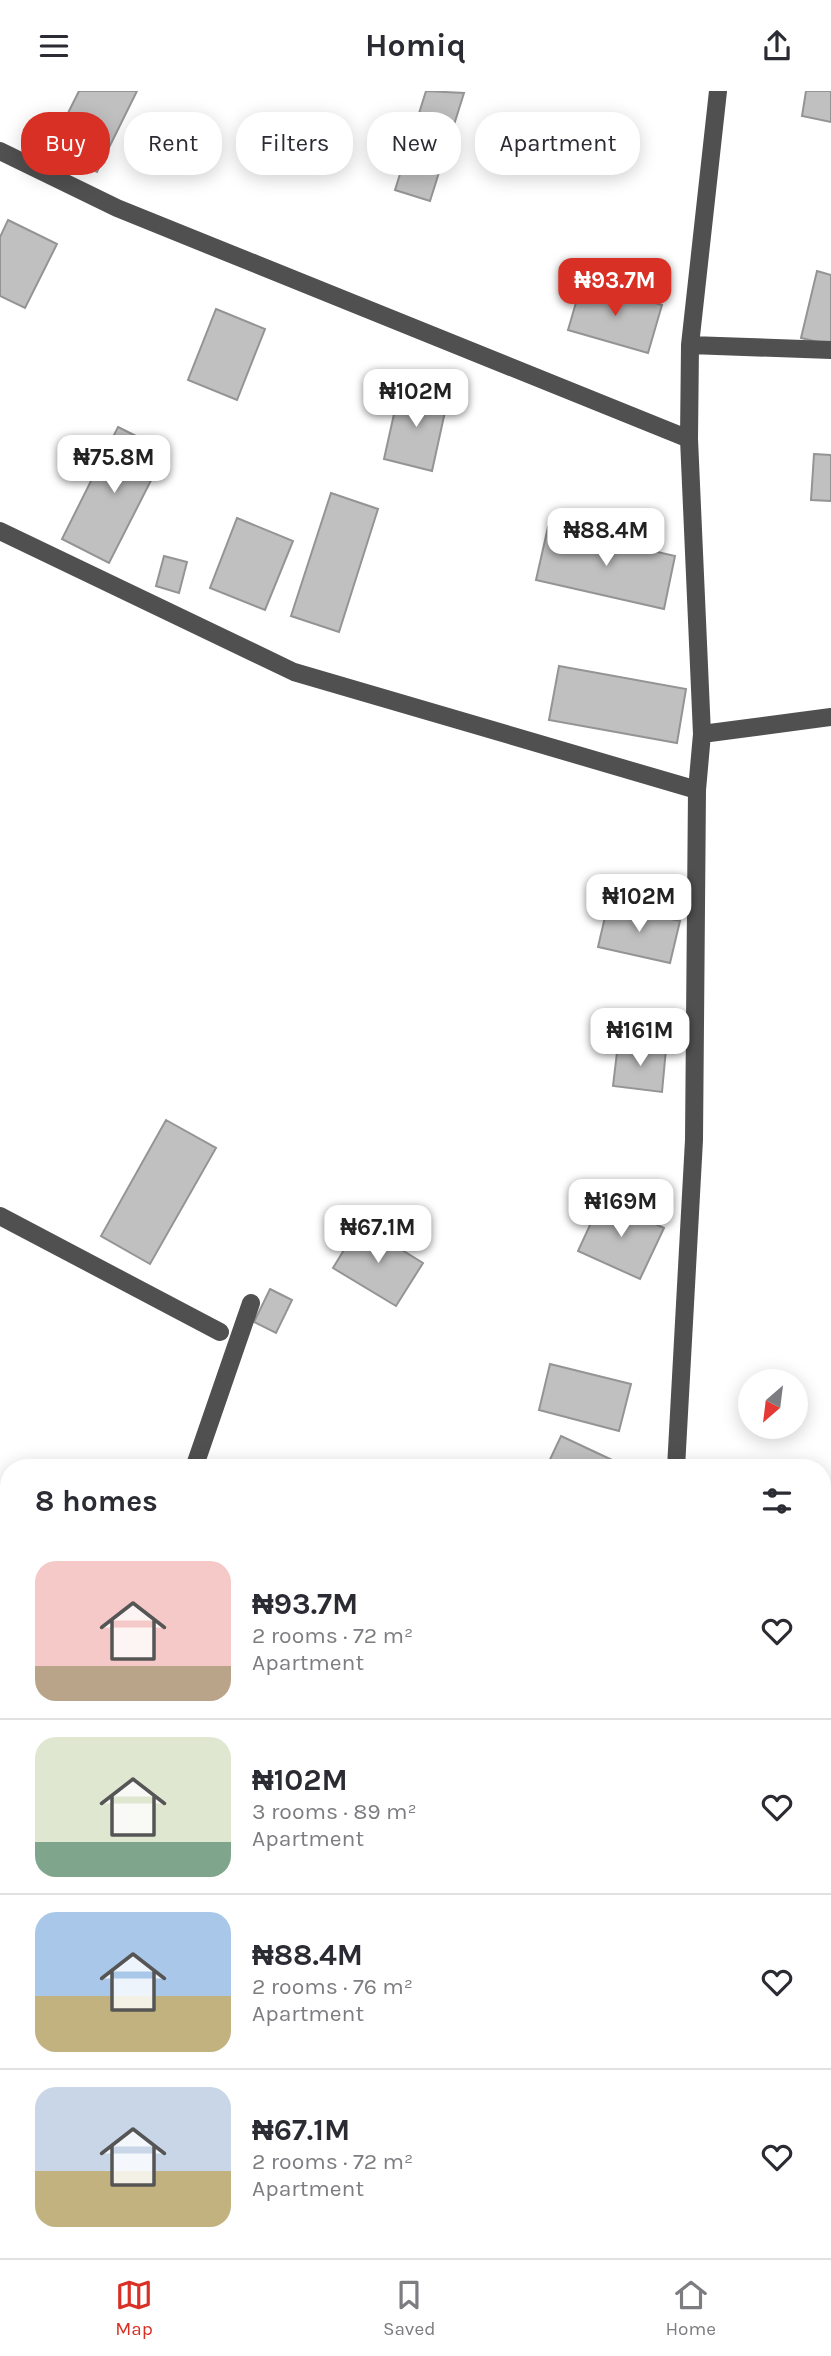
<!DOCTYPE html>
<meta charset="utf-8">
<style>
body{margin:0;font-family:Karla,sans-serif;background:#f2f2f3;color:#2b2b33;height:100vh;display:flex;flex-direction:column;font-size:26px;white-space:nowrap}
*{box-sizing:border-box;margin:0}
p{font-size:23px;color:#7c7c81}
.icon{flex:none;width:38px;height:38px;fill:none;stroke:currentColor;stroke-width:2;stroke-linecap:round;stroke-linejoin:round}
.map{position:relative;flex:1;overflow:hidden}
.sheet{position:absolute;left:0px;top:1368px;width:831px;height:800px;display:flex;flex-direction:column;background:#fff;border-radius:28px 28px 0 0;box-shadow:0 4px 18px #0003}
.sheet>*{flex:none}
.hud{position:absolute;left:21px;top:21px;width:789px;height:63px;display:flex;gap:14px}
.needle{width:46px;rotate:208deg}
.controls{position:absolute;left:738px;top:1278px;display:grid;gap:14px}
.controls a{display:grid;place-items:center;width:70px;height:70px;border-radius:50%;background:#fff;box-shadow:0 4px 18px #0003;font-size:35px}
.price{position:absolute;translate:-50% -60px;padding:0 16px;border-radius:14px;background:#fff;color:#222;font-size:23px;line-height:46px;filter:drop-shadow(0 2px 4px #0008)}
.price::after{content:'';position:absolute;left:50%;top:42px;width:21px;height:16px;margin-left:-10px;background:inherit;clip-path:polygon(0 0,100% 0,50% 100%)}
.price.active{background:#d93025;color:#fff}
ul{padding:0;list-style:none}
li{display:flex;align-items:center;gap:21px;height:175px;padding:0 35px}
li+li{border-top:2px solid #e1e1e2}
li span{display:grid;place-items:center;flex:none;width:196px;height:140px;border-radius:21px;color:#555}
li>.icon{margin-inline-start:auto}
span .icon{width:84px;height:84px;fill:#fffc;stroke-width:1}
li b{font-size:30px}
h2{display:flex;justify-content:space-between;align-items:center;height:84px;padding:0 35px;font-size:30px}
.chip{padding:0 24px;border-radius:28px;background:#fff;box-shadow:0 4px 18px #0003;font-size:24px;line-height:63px}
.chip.active{background:#d93025;color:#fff}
header{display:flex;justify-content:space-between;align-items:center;height:91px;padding:0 35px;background:#fff;font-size:32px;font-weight:700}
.dock{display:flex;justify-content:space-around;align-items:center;height:98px;border-top:2px solid #e1e1e2;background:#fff;font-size:19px;color:#7c7c81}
.dock a{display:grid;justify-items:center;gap:4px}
.dock .active{color:#d93025}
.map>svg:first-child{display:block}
.building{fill:#c0c0c0;stroke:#949494;stroke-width:2}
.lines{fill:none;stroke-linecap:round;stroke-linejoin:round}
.minor{stroke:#505050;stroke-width:18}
</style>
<header><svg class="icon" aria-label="menu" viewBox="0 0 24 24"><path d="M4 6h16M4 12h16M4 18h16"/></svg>Homiq<svg class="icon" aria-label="share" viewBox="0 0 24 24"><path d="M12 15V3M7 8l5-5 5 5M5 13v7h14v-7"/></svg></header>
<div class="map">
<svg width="831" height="2167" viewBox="0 0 831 2167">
<rect width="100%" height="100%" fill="#fff"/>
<path class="building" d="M79 0H137L97 81 50 58Z
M426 0 464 2 430 110 395 99Z
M806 0H831V31L802 25Z
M8 129 57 153 25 217 0 205V146Z
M817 180 831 184V254L801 247Z
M582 191 662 214 648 262 568 239Z
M216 218 265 238 237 309 188 289Z
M400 296 448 307 432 380 384 368Z
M118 336 166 360 109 472 62 448Z
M814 363 831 364V410L811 409Z
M331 402 378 418 339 541 291 525Z
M237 427 293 450 265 519 210 497Z
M548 436 675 465 664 518 536 489Z
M164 465 187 471 179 502 156 495Z
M559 575 686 598 677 652 549 629Z
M608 813 680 830 670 872 598 856Z
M618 953 666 958 662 1001 613 995Z
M166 1029 216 1057 150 1173 101 1145Z
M602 1108 664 1137 640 1188 578 1160Z
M360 1133 423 1172 396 1215 333 1177Z
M270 1198 292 1209 276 1242 254 1231Z
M550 1273 631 1293 619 1340 539 1319Z
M561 1345 627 1376V1377H546Z
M0 1447 9 1451V1513L0 1509Z
M822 1695 831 1699V1738L822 1753Z
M0 2155 23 2166V2167H0Z
M83 2160H136L133 2167H80Z
M234 2160H284L304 2167H232Z
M643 2160H733L751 2167H640Z"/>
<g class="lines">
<path class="minor" d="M0 60 117 117 689 348
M690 254 831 259
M0 440 294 581 697 699
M702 643 831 626
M0 1125 220 1241
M194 1377 251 1212
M676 1377 694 1049 697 699 702 643 689 348 690 254 718 0
M0 1533 9 1537
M0 1686 9 1655
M822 1799 831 1800
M0 1955 9 1957
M822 2146 831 2121
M481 2167 482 2160
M815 2167 818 2160"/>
</g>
</svg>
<div class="controls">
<a><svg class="needle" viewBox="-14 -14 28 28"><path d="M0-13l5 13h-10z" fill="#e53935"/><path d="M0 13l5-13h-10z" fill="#7c7c81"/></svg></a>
</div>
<b class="price active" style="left:615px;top:227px">₦93.7M</b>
<b class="price" style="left:416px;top:338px">₦102M</b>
<b class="price" style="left:114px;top:404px">₦75.8M</b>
<b class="price" style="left:606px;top:477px">₦88.4M</b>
<b class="price" style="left:639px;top:843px">₦102M</b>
<b class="price" style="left:640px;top:977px">₦161M</b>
<b class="price" style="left:621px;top:1148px">₦169M</b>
<b class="price" style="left:378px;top:1174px">₦67.1M</b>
<div class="hud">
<a class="chip active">Buy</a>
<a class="chip">Rent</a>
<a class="chip">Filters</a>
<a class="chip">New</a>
<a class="chip">Apartment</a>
</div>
<section class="sheet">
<h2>8 homes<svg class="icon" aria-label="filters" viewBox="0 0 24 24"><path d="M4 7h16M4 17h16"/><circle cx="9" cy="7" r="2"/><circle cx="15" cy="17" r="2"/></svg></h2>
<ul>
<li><span style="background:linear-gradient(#f6c9c9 75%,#b9a48a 0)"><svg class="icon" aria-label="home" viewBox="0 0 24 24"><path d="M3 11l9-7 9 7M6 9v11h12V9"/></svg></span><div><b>₦93.7M</b><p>2 rooms · 72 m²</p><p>Apartment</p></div><svg class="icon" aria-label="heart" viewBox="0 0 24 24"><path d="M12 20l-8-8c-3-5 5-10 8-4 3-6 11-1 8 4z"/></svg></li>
<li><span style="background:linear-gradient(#dfe7d0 75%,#7fa58c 0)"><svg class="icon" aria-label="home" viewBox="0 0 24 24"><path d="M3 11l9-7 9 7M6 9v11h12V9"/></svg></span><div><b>₦102M</b><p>3 rooms · 89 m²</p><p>Apartment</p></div><svg class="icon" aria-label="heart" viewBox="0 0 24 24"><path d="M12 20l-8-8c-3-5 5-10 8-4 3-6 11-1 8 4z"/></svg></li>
<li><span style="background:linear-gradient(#a9c7e8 60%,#c2b280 0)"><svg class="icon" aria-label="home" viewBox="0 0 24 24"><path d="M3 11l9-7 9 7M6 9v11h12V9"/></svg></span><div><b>₦88.4M</b><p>2 rooms · 76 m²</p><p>Apartment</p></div><svg class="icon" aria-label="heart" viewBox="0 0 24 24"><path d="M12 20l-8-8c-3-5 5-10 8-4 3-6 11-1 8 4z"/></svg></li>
<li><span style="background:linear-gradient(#c9d6e8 60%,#c2b280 0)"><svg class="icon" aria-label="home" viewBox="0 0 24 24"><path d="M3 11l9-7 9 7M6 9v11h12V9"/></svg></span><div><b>₦67.1M</b><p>2 rooms · 72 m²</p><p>Apartment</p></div><svg class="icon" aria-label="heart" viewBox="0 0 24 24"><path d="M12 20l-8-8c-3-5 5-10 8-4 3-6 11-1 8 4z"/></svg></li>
</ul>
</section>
</div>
<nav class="dock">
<a class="active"><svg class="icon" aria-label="map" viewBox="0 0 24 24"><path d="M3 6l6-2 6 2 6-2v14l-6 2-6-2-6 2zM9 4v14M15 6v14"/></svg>Map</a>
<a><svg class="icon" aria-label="saved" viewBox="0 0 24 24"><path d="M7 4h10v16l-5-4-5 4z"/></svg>Saved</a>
<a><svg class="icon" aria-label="home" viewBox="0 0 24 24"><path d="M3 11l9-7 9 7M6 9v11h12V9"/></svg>Home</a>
</nav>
